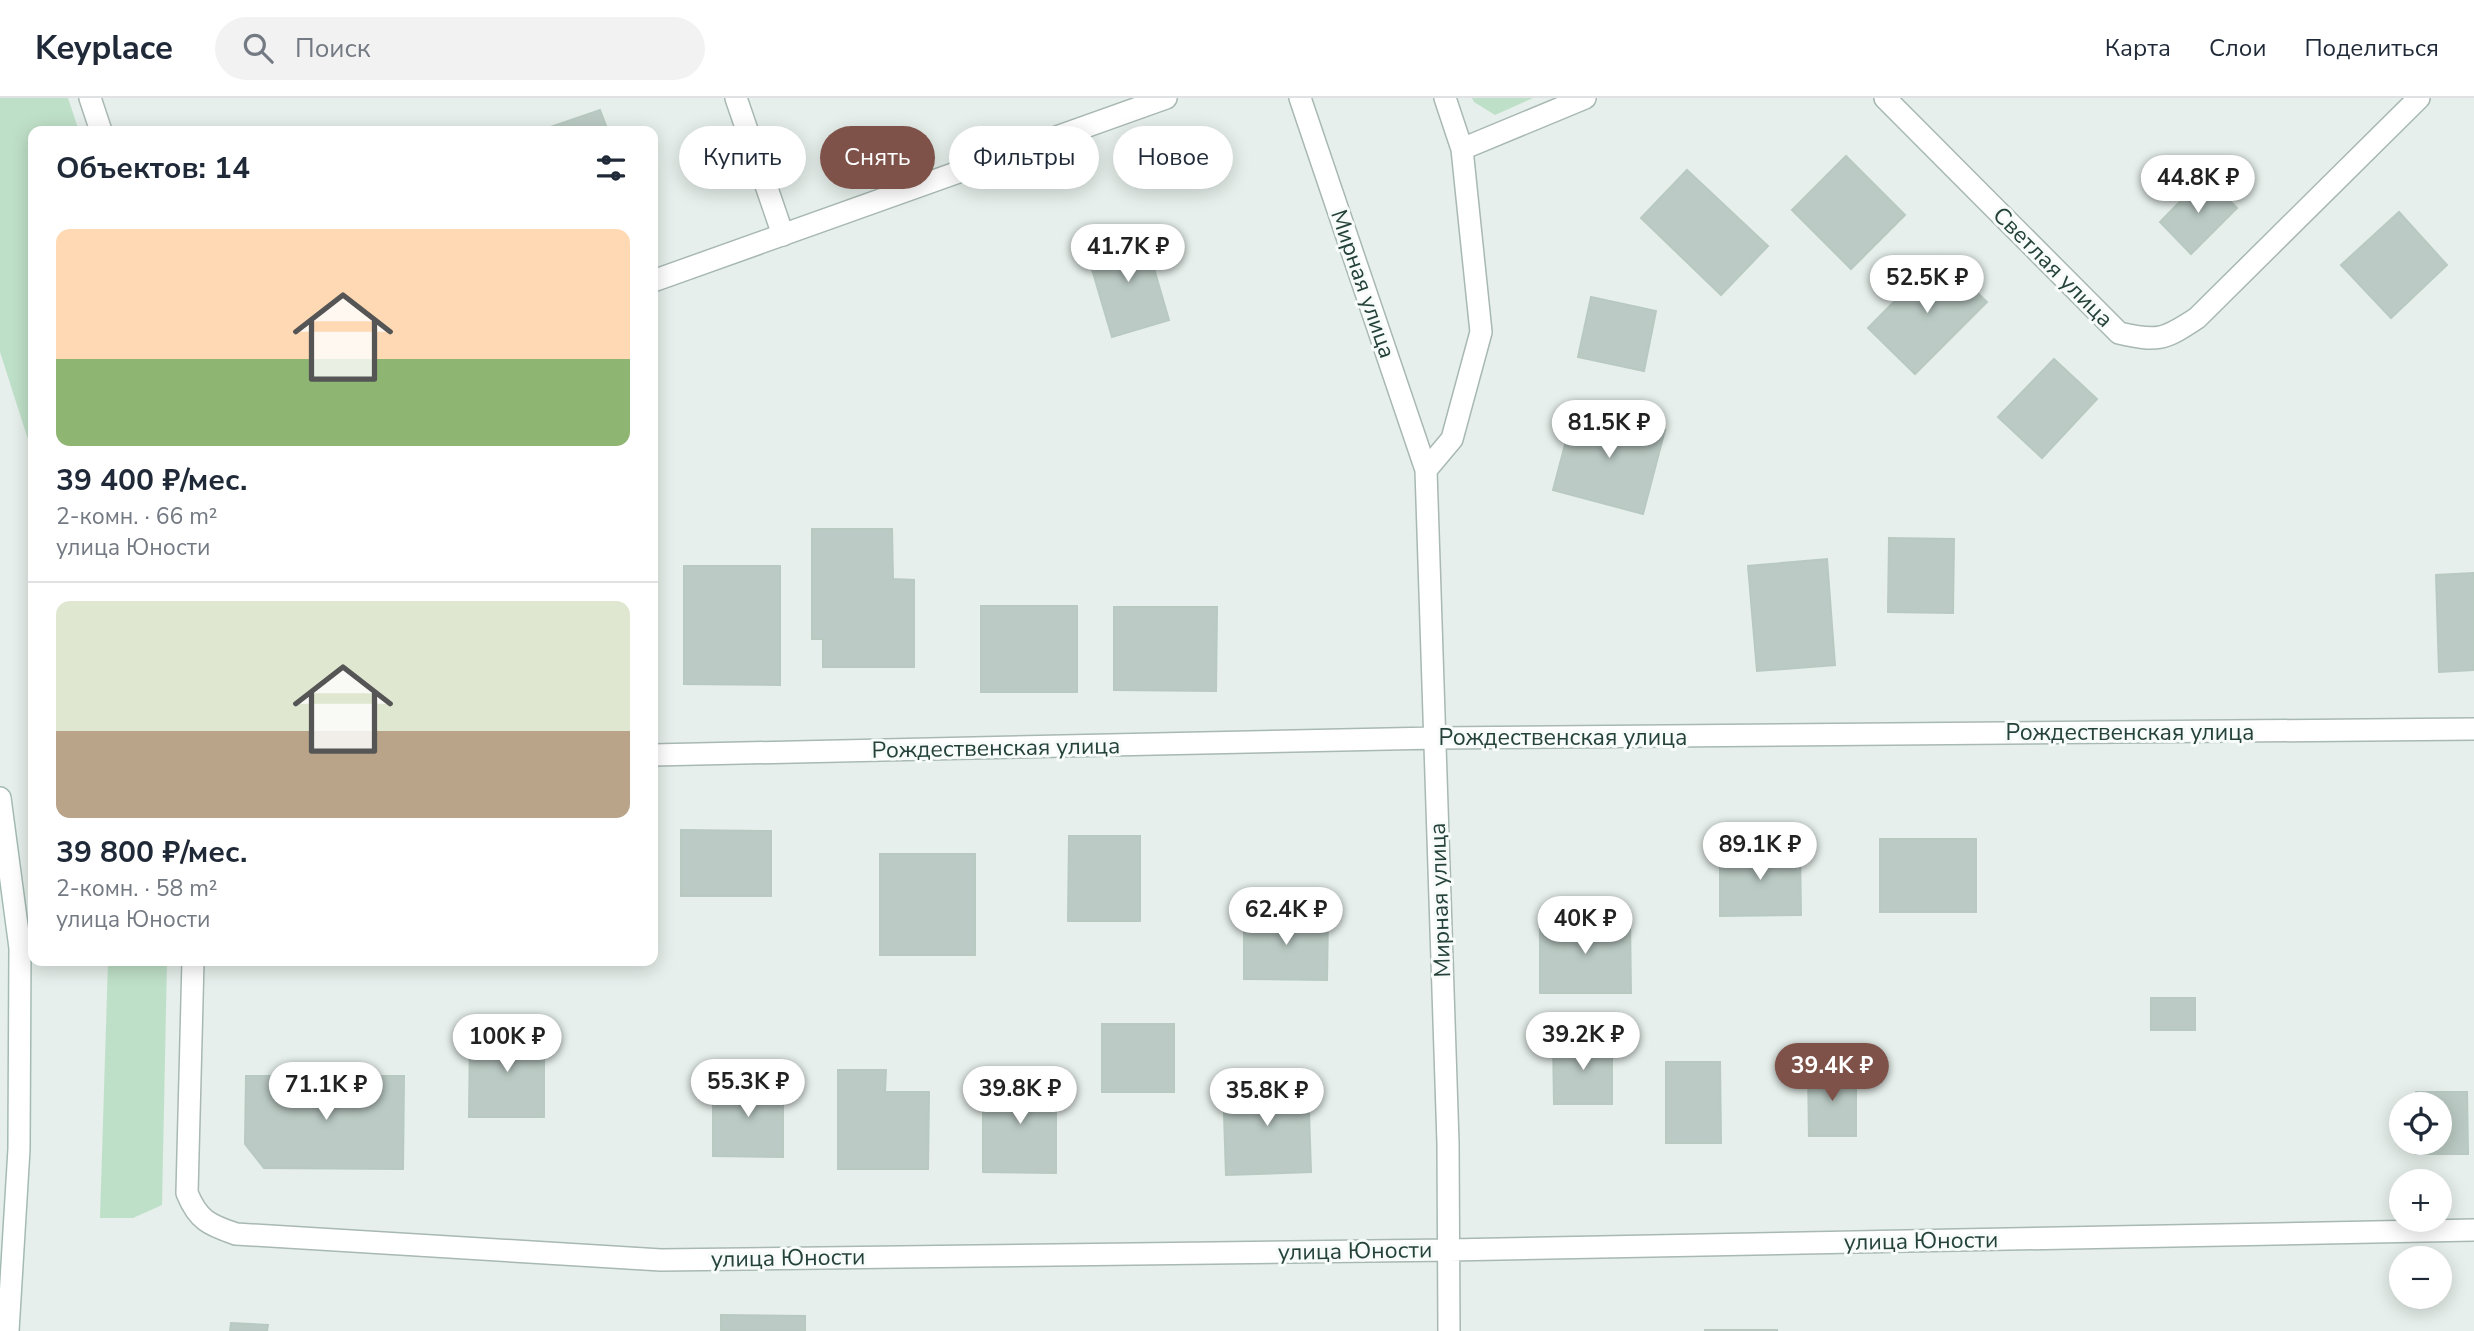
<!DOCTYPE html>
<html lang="ru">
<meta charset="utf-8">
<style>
body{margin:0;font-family:"Nunito Sans",sans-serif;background:#f2f2f3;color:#1f2937;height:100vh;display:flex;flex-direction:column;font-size:26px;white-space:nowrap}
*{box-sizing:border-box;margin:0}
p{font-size:23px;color:#747a83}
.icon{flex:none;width:38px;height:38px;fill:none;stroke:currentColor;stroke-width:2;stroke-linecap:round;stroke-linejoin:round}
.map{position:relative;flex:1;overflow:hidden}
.sheet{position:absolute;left:28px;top:28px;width:630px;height:840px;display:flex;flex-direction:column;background:#fff;border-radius:14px;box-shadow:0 4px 18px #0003}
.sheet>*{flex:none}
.hud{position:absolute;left:679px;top:28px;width:665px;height:63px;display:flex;gap:14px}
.controls{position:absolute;left:2389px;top:994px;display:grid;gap:14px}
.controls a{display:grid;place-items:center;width:63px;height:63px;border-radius:50%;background:#fff;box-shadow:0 4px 18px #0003;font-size:35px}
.price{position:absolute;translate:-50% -60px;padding:0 16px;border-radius:24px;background:#fff;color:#222;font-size:23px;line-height:46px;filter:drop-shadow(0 2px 4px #0008)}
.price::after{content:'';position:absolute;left:50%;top:42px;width:21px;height:16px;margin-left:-10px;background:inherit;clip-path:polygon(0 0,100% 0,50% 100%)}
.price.on{background:#7f5249;color:#fff}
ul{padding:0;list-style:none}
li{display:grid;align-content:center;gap:14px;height:371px;padding:0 28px}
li+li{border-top:2px solid #e0e1e3}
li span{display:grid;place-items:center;height:217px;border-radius:14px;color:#555}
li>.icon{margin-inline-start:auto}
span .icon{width:126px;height:126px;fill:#fffc;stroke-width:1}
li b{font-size:30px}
h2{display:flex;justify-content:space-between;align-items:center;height:84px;padding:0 28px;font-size:30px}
.chip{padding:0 24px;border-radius:32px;background:#fff;box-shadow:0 4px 18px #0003;font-size:24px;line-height:63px}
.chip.on{background:#7f5249;color:#fff}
header{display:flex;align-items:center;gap:42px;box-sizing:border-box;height:98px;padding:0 35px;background:#fff;border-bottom:2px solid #e0e1e3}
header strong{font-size:33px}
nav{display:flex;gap:38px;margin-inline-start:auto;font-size:24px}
.search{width:490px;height:63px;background:#f2f2f3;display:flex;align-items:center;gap:18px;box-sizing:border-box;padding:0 24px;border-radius:38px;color:#747a83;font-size:26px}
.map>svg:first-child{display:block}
.green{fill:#bfe0c8}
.building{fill:#bbcac4;stroke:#b8c9c2;stroke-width:2}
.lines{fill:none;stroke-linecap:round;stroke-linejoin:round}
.lane-casing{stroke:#a8b8b2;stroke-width:24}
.street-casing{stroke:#a8b8b2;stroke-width:24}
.secondary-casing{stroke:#a4bbb3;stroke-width:24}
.lane{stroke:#fff;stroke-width:21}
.street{stroke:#fff;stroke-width:21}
.secondary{stroke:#fff;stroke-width:21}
.labels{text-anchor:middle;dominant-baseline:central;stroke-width:6;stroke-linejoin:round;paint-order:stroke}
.street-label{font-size:23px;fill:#24423a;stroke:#f7fbf9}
</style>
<header>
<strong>Keyplace</strong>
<div class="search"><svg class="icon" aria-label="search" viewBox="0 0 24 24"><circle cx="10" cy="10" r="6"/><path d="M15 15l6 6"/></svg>Поиск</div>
<nav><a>Карта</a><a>Слои</a><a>Поделиться</a></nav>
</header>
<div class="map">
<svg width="2474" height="1233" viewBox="0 0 2474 1233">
<rect width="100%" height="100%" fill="#e6efeb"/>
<path class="green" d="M0 0H68L79 33H33V357L0 254Z
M1472 0H1533L1495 17 1474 4Z
M108 863H167L162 1107 133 1120H100Z"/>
<path class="building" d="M600 12 608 33H539Z
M1846 58 1905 117 1851 171 1792 112Z
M1687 72 1768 148 1721 197 1641 120Z
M2205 78 2237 110 2191 156 2160 124Z
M2399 114 2447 167 2391 220 2341 167Z
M1143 133 1169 222 1112 239 1086 151Z
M1939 158 1987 204 1915 276 1868 230Z
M1591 199 1656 213 1644 273 1578 259Z
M2054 261 2097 301 2042 360 1998 319Z
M1575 309 1665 332 1643 416 1553 392Z
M812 431H892L893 481 914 482V569H823V541H812Z
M1889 440 1954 441 1953 515 1888 514Z
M1827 461 1835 567 1757 573 1748 468Z
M684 468H780V587L684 586Z
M2474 475V572L2439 574 2436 477Z
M981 508H1077V594H981Z
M1114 509H1217L1216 593 1114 592Z
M681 732 771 733V798H681Z
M1069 738H1140V823H1068Z
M1880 741H1976V814H1880Z
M1720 750H1800L1801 817 1720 818Z
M880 756H975V857H880Z
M1244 817 1328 818 1327 882 1244 881Z
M1540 820H1630L1631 895H1540Z
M2151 900H2195V932H2151Z
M1102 926H1174V994H1102Z
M470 933H544V1019H469Z
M1553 943H1612V1006H1554Z
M1666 964H1720L1721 1045H1666Z
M838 972H886L885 994H929L928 1071H838Z
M1808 973H1856V1038H1809Z
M246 978H404L403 1071 264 1070 245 1046Z
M983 981H1056V1075L983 1074Z
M713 983H783V1059L713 1058Z
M1308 984 1311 1074 1226 1077 1223 986Z
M2416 994H2467L2468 1056H2415L2416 1045H2440V1006H2416Z
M721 1217 805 1218V1233H721Z
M231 1225 268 1227 267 1233H230Z
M1705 1232H1777V1233H1705Z"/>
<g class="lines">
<g class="lane-casing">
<path id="lane" d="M736 0 783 137"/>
</g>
<g class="street-casing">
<path id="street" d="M90 0 101 33
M1300 0 1426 372 1448 1045 1449 1233
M1885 0 2119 235C2158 244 2164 242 2197 220L2419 0
M1462 51 1585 0
M653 183 1166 0
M1426 372 1452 341 1481 234 1462 51 1445 0
M653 657 1435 640 2474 631
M193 863 187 1095C198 1122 209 1127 236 1136L661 1162 1449 1152 2474 1132"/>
</g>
<g class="secondary-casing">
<path id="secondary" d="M0 700 20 850 19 1051 8 1233"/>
</g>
<use href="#lane" class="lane"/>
<use href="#street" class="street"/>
<use href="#secondary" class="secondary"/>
</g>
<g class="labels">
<g class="street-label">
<text transform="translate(2053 169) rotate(45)">Светлая улица</text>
<text transform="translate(1363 186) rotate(71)">Мирная улица</text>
<text x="2130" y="634">Рождественская улица</text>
<text x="1563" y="639">Рождественская улица</text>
<text transform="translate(996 650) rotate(-1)">Рождественская улица</text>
<text transform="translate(1440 802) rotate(-92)">Мирная улица</text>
<text transform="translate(1921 1143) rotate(-1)">улица Юности</text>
<text transform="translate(1355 1153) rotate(-1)">улица Юности</text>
<text transform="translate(788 1160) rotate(-1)">улица Юности</text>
</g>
</g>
</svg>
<div class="controls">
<a><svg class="icon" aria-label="locate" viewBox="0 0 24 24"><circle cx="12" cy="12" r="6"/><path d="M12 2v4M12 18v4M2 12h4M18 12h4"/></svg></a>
<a>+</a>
<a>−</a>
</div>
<b class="price" style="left:2198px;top:117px">44.8K ₽</b>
<b class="price" style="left:1128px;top:186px">41.7K ₽</b>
<b class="price" style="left:1927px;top:217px">52.5K ₽</b>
<b class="price" style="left:1609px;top:362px">81.5K ₽</b>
<b class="price" style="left:1760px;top:784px">89.1K ₽</b>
<b class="price" style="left:1286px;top:849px">62.4K ₽</b>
<b class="price" style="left:1585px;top:858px">40K ₽</b>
<b class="price" style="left:1583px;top:974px">39.2K ₽</b>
<b class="price" style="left:507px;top:976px">100K ₽</b>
<b class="price on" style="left:1832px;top:1005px">39.4K ₽</b>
<b class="price" style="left:748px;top:1021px">55.3K ₽</b>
<b class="price" style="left:326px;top:1024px">71.1K ₽</b>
<b class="price" style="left:1020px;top:1028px">39.8K ₽</b>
<b class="price" style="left:1267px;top:1030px">35.8K ₽</b>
<div class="hud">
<a class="chip">Купить</a>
<a class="chip on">Снять</a>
<a class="chip">Фильтры</a>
<a class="chip">Новое</a>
</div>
<section class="sheet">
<h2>Объектов: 14<svg class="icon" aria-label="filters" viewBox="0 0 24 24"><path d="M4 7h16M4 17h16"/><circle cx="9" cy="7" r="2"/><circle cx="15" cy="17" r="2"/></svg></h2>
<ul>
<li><span style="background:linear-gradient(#ffd9b3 60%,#8fb573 0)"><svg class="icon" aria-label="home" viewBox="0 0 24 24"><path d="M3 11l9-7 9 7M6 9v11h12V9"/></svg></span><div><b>39 400 ₽/мес.</b><p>2-комн. · 66 m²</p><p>улица Юности</p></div></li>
<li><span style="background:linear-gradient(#dfe7d0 60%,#b9a48a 0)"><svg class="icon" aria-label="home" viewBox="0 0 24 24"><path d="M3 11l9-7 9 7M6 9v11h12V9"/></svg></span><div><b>39 800 ₽/мес.</b><p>2-комн. · 58 m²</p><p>улица Юности</p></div></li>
</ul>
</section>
</div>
